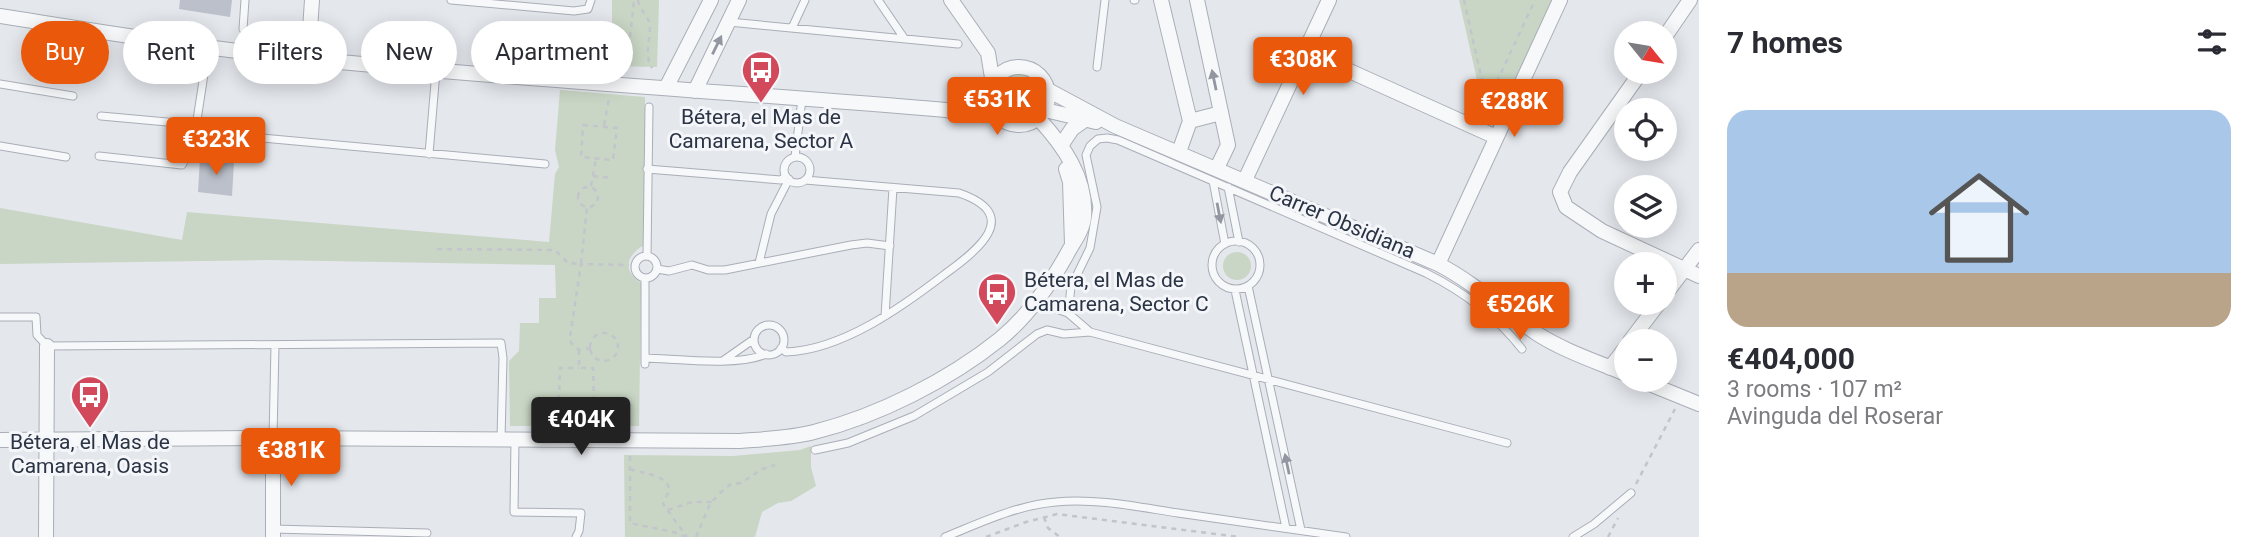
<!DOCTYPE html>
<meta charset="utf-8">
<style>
body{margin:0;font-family:Roboto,sans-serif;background:#f2f2f3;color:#2b2b33;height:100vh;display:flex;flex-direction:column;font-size:26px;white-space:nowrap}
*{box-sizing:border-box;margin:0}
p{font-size:23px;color:#7c7c81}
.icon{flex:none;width:38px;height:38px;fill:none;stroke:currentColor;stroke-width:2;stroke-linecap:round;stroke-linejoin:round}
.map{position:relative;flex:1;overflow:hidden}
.panel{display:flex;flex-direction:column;background:#fff;width:560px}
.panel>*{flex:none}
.banner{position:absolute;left:21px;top:21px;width:665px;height:63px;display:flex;gap:14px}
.needle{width:46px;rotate:120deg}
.controls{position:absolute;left:1614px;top:21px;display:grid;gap:14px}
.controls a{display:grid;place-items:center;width:63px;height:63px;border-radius:50%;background:#fff;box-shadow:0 4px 18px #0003;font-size:35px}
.price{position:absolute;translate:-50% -60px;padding:0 16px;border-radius:7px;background:#ea580c;color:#fff;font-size:23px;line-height:46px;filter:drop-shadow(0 2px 4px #0008)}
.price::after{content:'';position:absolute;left:50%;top:42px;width:21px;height:16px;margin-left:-10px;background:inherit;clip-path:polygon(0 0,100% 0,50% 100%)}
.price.selected{background:#222;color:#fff}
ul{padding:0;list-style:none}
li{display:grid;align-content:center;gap:14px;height:371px;padding:0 28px}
li span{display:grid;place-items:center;height:217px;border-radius:21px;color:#555}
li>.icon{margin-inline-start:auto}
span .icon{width:126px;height:126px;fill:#fffc;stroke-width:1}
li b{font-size:30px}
h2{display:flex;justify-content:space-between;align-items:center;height:84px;padding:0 28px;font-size:30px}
.chip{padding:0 24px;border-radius:32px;background:#fff;box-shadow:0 4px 18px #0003;font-size:24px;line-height:63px}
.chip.selected{background:#ea580c;color:#fff}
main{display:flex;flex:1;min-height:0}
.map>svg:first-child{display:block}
.green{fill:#c9d6c5}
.building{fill:#bbc0ca}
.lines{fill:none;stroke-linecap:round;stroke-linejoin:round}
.lane-casing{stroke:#a9aeb7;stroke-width:9}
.street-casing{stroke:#a9aeb7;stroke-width:16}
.path{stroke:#c2c5cb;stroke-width:2.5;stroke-dasharray:5 5;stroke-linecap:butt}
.lane{stroke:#f7f8fa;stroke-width:7}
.street{stroke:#f7f8fa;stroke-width:14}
.oneway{fill:#9196a0}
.labels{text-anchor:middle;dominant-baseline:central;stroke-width:6;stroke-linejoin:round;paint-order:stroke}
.poi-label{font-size:21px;fill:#2b3445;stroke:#f4f6f9}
.street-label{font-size:21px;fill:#2b3445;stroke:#f4f6f9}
</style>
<main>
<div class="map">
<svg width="1699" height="537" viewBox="0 0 1699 537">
<rect width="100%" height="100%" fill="#e4e7ec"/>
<path class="green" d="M612 0H659L657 67 612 66Z
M1459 0H1554L1498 118 1484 122 1476 118 1482 102Z
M1000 94a20 20 0 1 1 40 0a20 20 0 1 1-40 0Z
M560 90 645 97 644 245C626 256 622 270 641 283L639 426H510L509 361 519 351 520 323H539V298H556L555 265 268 260 0 264V208L182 240 187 212 549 242 555 174 559 167 555 150Z
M1223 266a14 14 0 1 1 28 0a14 14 0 1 1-28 0Z
M811 446V467L816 486 791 501 778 503 762 512 755 537H625L624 455 733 456 800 450Z"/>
<path class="building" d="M180 0H232L230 17 179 9Z
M212 157 234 162 232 196 198 192 200 158 212 160Z"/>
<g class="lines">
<g class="lane-casing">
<path id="lane" d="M451 0 574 11 588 9 591 0
M878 0 904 38
M1134 0H1135
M729 22 958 44
M792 28 805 0
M243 29 245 0
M1097 67 1105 0
M0 84 73 96
M101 116 178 123 186 132
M184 139a12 12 0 1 1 24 0a12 12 0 1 1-24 0Z
M200 127 197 120 208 48
M207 133 545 164
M0 146 66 157
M429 154 436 71
M99 156 182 165 190 150
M795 157 802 99
M784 170a13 13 0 1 1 26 0a13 13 0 1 1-26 0Z
M647 169 781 180 786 176
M1213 181 1225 244
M1228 187 1239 242
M1212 265a24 24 0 1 1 48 0a24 24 0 1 1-48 0Z
M647 256 649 107
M635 267a11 11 0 1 1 22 0a11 11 0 1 1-22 0Z
M759 263 771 214 789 179
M657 269 669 271 692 265 708 270H725L851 245 867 243 890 246
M1248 286 1301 530
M1235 290 1286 528
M1035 302 1068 313 1090 332 1507 443
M1068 313 1071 287 1090 248 1097 207 1086 155 1090 146 1098 139 1107 138 1118 140 1426 273C1462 291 1497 317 1522 349
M885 316 893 188
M0 317H36L37 335 47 346 501 343 503 358 501 439
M754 340a15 15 0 1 1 30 0a15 15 0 1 1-30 0Z
M781 348 786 352C842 350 902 307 945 274 978 250 1023 215 959 193L805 180
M645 358C678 359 737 367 766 354
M724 360 754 339
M645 364V278
M273 438 275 345
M515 440 514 512 581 513 579 531 576 537
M815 450 848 443 914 416 988 372 1037 334 1047 330 1064 334 1090 332
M273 529 427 533
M945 537C980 523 1017 505 1056 502 1096 498 1138 507 1178 513 1234 521 1290 529 1346 537
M1573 537 1594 524 1631 493"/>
</g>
<g class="street-casing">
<path id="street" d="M951 0 988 53 993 84
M1161 0 1190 121 1179 152
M1197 0 1228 145 1217 168
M0 16C103 32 205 49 309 59 521 80 734 92 946 110L968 115 994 112
M1664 38 1690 0
M1305 51 1496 137
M308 59 312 0
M990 96a29 29 0 1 1 58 0a29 29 0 1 1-58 0Z
M1641 72 1570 172 1560 192 1566 207 1602 231 1699 276
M666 88 711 0
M1048 90 1115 126 1438 264C1473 282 1503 310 1536 333 1564 351 1595 361 1626 374
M695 91 739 0
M954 109 970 105 990 94
M1045 110 1096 122
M1190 121 1221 113
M1062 144 1072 129 1086 119
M1066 169 1070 182 1072 244
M1245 180 1329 0
M1438 264 1560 0
M1664 296 1699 250
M1630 341 1659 303
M1610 368 1626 347
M1640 380 1699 404
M0 440 273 438 740 441C765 439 791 438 814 432 878 416 949 380 1000 339 1027 317 1049 286 1066 256 1072 244 1083 231 1084 217 1087 178 1063 145 1038 118
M46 537 47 346
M273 537V438"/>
</g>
<path class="path" d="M638 0C639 11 650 16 650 27 650 41 644 55 652 68
M1464 0 1487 103
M627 67 634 0
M1480 118 1535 0
M583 125 617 128 613 160 581 157Z
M604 125 609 98
M593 176 612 178
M591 186 596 158
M578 197a10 10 0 1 1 20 0a10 10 0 1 1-20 0Z
M437 249 555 250 568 263 581 264 587 207
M590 347a14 14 0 1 1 28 0a14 14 0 1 1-28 0Z
M591 348 579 350 571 343 570 337 581 264 629 265
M579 350V368H593L594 400 559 401 560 368H579
M576 426 577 401
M630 456V523L677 533 685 537
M630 469C639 473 674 475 668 493 667 496 664 500 663 504L687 537
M1636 484 1675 409
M668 510 692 502H712
M1044 517 1048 528 1060 537
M696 537 710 504 720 493 731 484 741 483 762 469 775 465
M986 537 1026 522 1057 514 1239 537
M1608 537 1618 518"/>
<use href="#lane" class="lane"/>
<use href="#street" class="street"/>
</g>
<defs><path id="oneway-solid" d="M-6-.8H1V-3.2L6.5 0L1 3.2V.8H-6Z" transform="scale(1.75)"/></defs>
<g class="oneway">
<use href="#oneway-solid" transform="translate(717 45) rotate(-64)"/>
<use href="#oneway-solid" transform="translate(1214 80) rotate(-102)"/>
<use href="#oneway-solid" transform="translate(1219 213) rotate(79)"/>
<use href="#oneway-solid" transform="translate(1287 464) rotate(-102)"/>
</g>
<defs>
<g id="bus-pin" transform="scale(2.0125)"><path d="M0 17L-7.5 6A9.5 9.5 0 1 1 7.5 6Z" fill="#d1495b" stroke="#f4f6f9"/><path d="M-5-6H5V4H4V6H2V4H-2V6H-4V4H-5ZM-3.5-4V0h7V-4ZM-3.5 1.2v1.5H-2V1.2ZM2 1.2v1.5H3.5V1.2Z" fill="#fff"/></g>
</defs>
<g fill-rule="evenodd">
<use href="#bus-pin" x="761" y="70"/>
<use href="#bus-pin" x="997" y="292"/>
<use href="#bus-pin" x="90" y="395"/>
</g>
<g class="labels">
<g class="poi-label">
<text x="761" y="117">Bétera, el Mas de<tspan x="761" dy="24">Camarena, Sector A</tspan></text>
<text x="1024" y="280" text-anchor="start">Bétera, el Mas de<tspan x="1024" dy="24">Camarena, Sector C</tspan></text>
<text x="90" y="442">Bétera, el Mas de<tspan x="90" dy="24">Camarena, Oasis</tspan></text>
</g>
<g class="street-label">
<text transform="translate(1342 222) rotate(23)">Carrer Obsidiana</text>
</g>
</g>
</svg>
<div class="controls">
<a><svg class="needle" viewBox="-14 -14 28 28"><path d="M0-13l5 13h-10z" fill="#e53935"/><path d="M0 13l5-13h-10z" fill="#7c7c81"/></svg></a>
<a><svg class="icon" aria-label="locate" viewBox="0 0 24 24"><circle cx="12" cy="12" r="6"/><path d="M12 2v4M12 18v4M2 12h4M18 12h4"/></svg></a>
<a><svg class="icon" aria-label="layers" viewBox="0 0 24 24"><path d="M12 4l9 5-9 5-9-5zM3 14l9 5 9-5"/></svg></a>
<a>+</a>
<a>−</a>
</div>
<b class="price" style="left:1303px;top:97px">€308K</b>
<b class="price" style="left:997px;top:137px">€531K</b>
<b class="price" style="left:1514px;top:139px">€288K</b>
<b class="price" style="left:216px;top:177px">€323K</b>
<b class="price" style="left:1520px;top:342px">€526K</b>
<b class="price selected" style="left:581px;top:457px">€404K</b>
<b class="price" style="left:291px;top:488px">€381K</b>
<div class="banner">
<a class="chip selected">Buy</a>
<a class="chip">Rent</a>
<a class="chip">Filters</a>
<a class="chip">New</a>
<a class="chip">Apartment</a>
</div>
</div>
<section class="panel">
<h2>7 homes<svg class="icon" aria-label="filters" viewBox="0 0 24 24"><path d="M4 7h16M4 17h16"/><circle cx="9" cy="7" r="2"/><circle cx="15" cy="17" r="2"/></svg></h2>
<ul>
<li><span style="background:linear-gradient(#a9c7e8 75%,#b9a48a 0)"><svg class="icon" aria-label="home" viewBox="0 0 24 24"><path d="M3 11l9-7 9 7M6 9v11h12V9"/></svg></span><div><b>€404,000</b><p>3 rooms · 107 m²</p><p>Avinguda del Roserar</p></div></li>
</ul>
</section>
</main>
